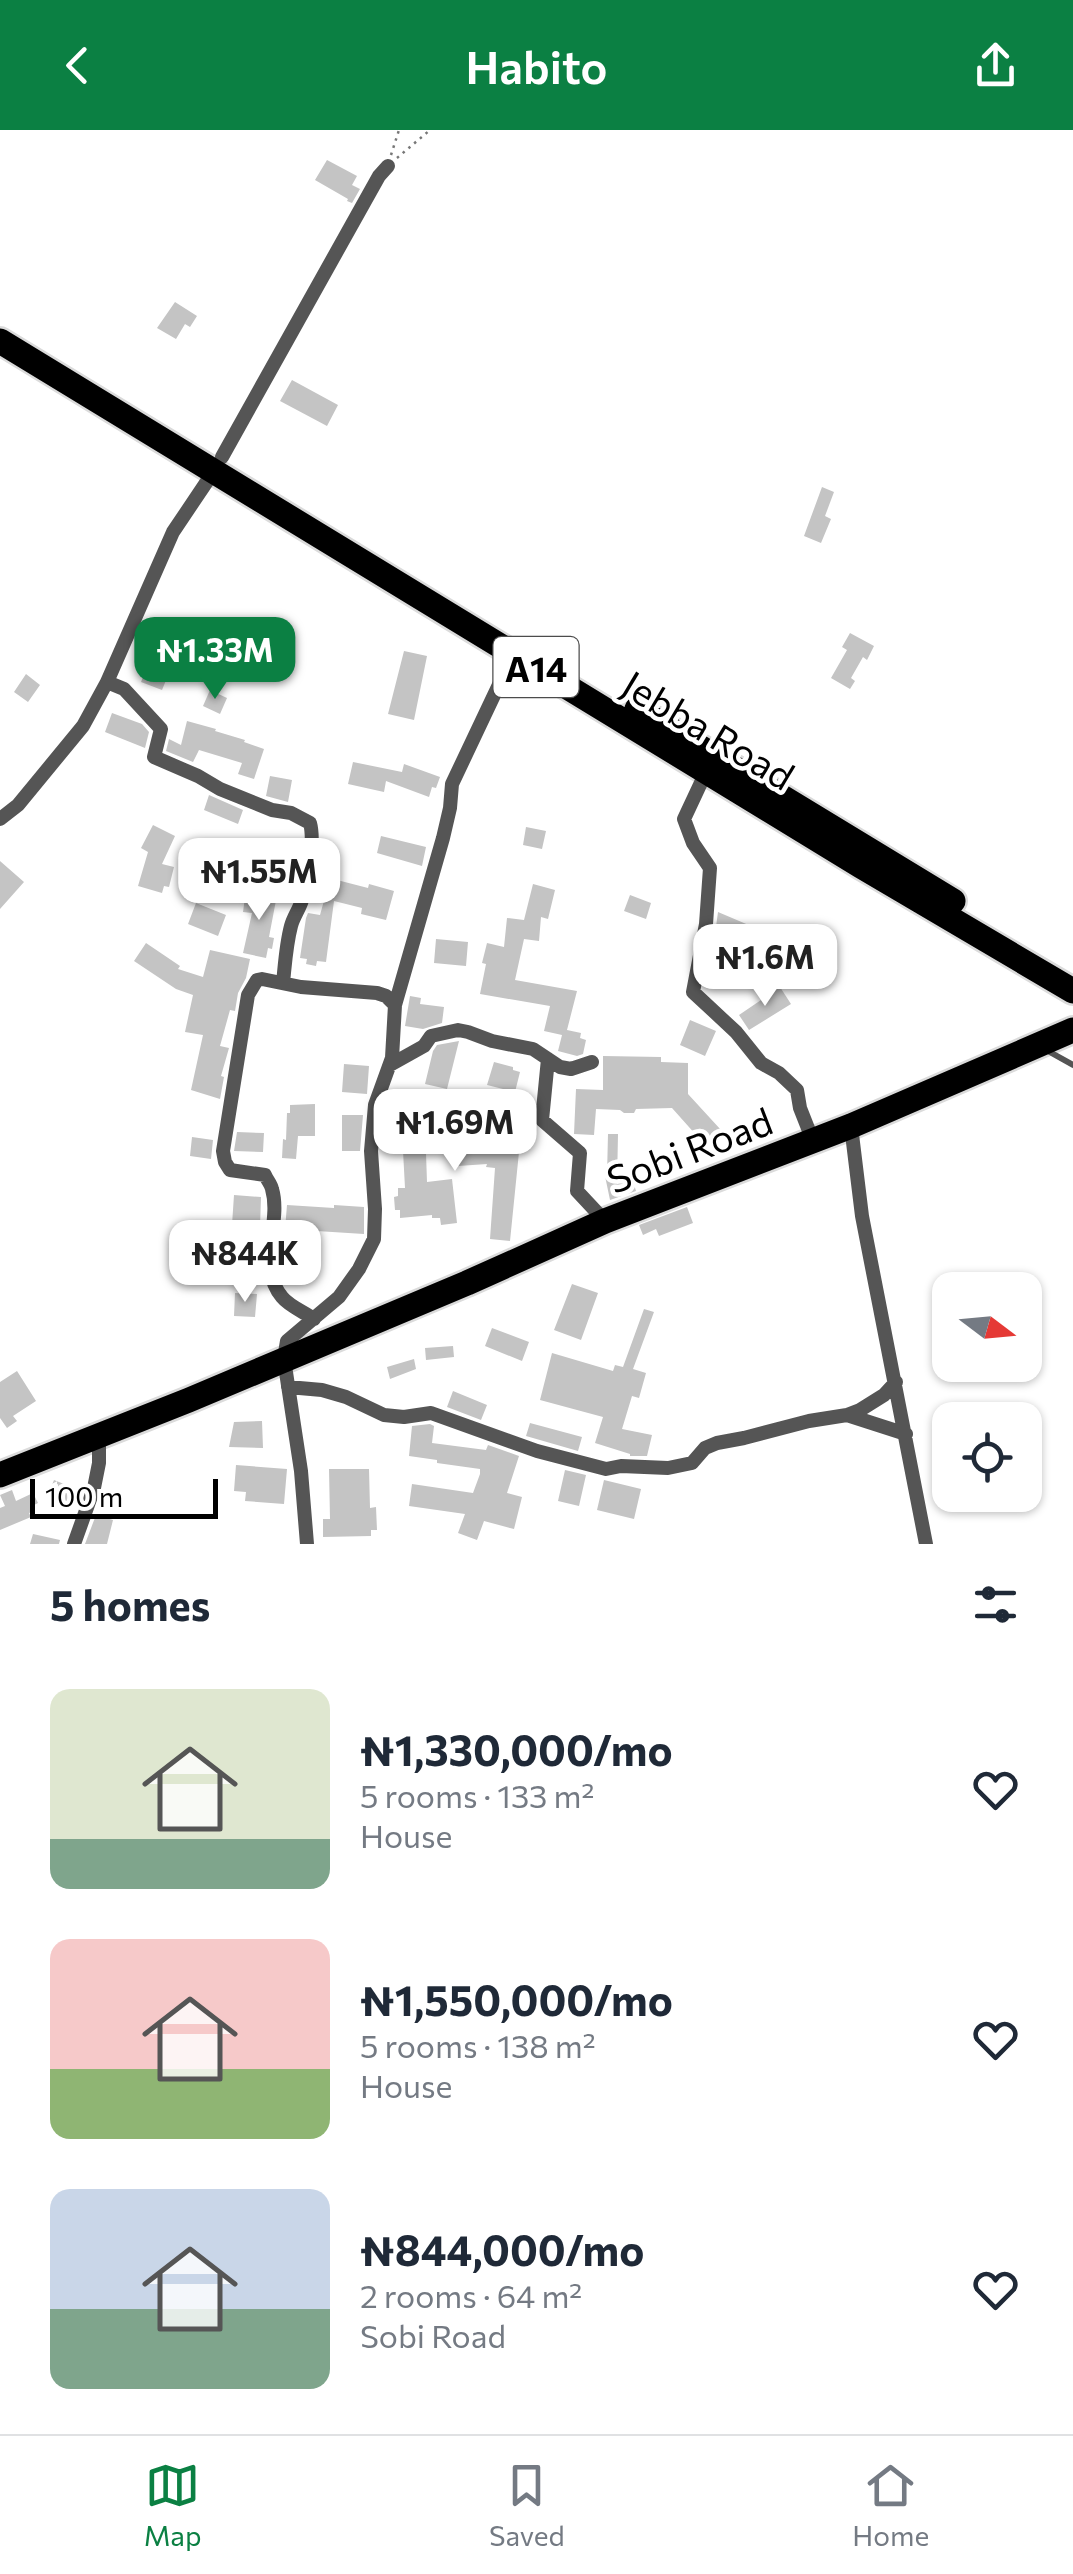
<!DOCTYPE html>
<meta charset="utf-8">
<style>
body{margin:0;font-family:Commissioner,sans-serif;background:#f6f6f7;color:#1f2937;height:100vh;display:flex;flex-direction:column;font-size:38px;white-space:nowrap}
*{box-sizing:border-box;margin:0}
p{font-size:32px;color:#747a83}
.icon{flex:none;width:55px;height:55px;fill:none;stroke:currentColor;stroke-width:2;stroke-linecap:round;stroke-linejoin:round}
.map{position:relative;height:1414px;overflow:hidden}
.sheet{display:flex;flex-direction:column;background:#fff;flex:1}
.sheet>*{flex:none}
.needle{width:65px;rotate:106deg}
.buttons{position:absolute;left:932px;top:1142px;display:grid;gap:20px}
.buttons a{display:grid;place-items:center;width:110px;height:110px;border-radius:20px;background:#fff;box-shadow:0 2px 8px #0004;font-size:50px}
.scale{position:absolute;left:30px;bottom:25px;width:188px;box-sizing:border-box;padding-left:10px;border:5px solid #000;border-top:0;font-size:28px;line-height:35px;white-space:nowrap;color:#000;-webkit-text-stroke:8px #fff;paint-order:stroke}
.price{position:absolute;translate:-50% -85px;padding:0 22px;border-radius:20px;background:#fff;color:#222;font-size:32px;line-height:65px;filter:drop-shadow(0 2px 5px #0008)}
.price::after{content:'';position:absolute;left:50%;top:60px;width:30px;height:22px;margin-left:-15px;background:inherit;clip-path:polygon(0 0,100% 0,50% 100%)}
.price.on{background:#0b8043;color:#fff}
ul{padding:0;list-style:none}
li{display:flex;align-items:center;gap:30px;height:250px;padding:0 50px}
li span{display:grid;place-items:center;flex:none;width:280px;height:200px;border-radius:20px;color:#555}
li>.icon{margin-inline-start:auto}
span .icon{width:120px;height:120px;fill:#fffc;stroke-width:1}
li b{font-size:42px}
h2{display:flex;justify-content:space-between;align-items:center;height:120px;padding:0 50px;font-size:42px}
header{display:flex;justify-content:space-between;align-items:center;height:130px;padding:0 50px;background:#0b8043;color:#fff;font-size:45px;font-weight:600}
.tab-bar{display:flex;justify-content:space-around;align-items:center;height:140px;border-top:2px solid #e0e1e3;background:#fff;font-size:28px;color:#747a83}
.tab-bar a{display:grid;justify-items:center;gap:5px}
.tab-bar .on{color:#0b8043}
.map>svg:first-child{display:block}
.building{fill:#c4c4c4}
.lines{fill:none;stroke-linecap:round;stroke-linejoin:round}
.highway-casing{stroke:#dbdbdb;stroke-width:30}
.path{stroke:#777;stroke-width:2.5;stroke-dasharray:2.5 5;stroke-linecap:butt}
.lane{stroke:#555;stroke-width:6}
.street{stroke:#555;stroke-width:14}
.highway{stroke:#000;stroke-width:25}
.labels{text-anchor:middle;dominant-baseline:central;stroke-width:9;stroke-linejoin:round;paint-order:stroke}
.shield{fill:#fff;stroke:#4c4c4c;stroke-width:2.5}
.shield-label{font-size:35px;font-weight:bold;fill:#000}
.street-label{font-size:38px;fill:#000;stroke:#fff}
</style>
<header><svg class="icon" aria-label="back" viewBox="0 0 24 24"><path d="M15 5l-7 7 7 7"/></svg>Habito<svg class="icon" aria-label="share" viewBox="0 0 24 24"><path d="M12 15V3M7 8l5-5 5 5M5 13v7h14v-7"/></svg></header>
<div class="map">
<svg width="1073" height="1414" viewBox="0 0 1073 1414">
<rect width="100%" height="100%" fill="#fff"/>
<path class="building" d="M327 30 357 46 352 55 360 59 352 73 347 71 348 69 315 50Z
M175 172 197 186 190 197 185 194 176 209 157 198Z
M292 250 338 275 327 296 280 271Z
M822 357 834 362 825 386 831 389 821 413 804 406Z
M206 491 248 506 239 530 198 516Z
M850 503 874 516 867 530 863 527 851 548 855 551 850 559 831 548 847 520 842 517Z
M404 521 427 526 414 590 388 584Z
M150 529 171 538 162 560 141 552Z
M26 544 40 555 28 572 14 562Z
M210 560 227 568 220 584 203 576Z
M112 583 142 594 149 602 145 618 105 602Z
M187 591 216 599 215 601 245 610 244 612 264 619 254 649 238 644 242 633 199 620 193 632 166 621 169 609 181 615Z
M353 632 402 642 404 634 440 647 436 658 432 657 429 667 386 651 384 662 348 654Z
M270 646 292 650 288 672 266 666Z
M209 665 243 680 238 694 204 680Z
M153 695 175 706 162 734 174 737 169 757 164 756 162 763 138 756 148 722 141 718Z
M526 697 546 701 542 719 523 715Z
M381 706 426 717 422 736 377 723Z
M194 709 219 717 210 744 186 736Z
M0 731 24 752 0 779Z
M332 742 338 744 337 750 368 758 369 754 394 761 386 790 361 784 362 778 334 771 326 832 317 831 316 836 306 834 307 829 300 828 306 788 308 783 320 785Z
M533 754 555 760 548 789 541 787 539 811 524 809 515 850 577 861 567 900 581 903 580 908 586 910 583 924 577 926 558 921 562 905 544 901 550 876 480 864 486 834 482 833 487 813 504 817 507 788 524 790Z
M246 760 277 765 269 807 274 808 272 819 268 818 266 828 243 823 252 783 243 782Z
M630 765 651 773 646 789 624 781Z
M196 773 226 785 218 806 188 794Z
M718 782 758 799 749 820 715 804Z
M436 809 468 812 466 836 434 833Z
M146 813 180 836 178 839 203 847 210 820 250 829 246 848 238 863 235 881 230 880 220 916 229 918 221 946 224 947 220 969 191 960 203 905 185 902 193 865 176 859 134 831Z
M780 857 791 874 749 900 739 885Z
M410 866 421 868 420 874 444 877 442 893 423 899 405 896Z
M690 890 716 901 705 926 680 915Z
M459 911 447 959 425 954 433 921 437 915Z
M603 926 661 927V932L688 933V964L721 1000 705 1015 672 978 636 979 634 983H624L620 980 596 979 594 1005 574 1004 576 959 603 960Z
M494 932 513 937V940L520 942 515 962 487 955Z
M344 934 369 936 367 964 342 962Z
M315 974V1006H298L296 1029 282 1028 283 1009 286 1010 287 983H290V975Z
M342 985H363L360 1021H342Z
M453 987V989L478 988 479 1018 519 1022 510 1111 490 1109 495 1038 486 1037 487 1034 458 1036V1021L426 1023 427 1052 452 1049 457 1093 441 1095 440 1088H432V1085L400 1088V1080H395L394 1067 398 1066V1058H405L402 1002 433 1001 432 988Z
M237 1002 264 1003 263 1022 234 1021Z
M608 1004H618L617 1054 632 1048 636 1061 610 1070 605 1046 607 1045Z
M192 1007 213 1010 211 1029 190 1026Z
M234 1065 261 1067 260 1097 232 1095Z
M287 1075 334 1078V1075L364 1077V1104L285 1099Z
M687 1077 693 1093 659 1106 656 1099 643 1105 639 1095Z
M572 1154 598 1163 581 1210 554 1200Z
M235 1163 257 1164 255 1187 234 1186Z
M644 1179 654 1182 633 1239 646 1243 639 1268 632 1266 622 1299 652 1305 647 1326H630V1324L595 1313 603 1287 540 1270 552 1223 613 1241 615 1235 623 1237Z
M492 1198 529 1212 522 1231 485 1216Z
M453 1216 454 1227 426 1230 425 1218Z
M414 1229 416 1239 390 1249 387 1237Z
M17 1241 36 1271 13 1286 17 1291 7 1298 0 1288V1252Z
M453 1261 487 1275 481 1290 447 1277Z
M262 1291 263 1318 229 1317 234 1292Z
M530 1293 582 1307 578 1321 526 1306Z
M430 1294 434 1296 432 1313 486 1320 488 1315 519 1326 507 1363 522 1367 514 1399 484 1391 477 1410 458 1403 465 1384 409 1376 412 1354 473 1363 480 1344V1339L437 1333V1330L409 1326 412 1296Z
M236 1335 287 1339 284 1374 245 1371 246 1362 234 1361Z
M329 1339H369L370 1378 376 1377 377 1400H371V1406L323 1407V1389H330Z
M565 1340 586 1345 579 1376 558 1371Z
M54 1350 79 1360 72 1377 47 1367Z
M604 1350 641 1359 634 1389 597 1380Z
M12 1360 16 1371 33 1363 38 1373 32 1376 35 1381 29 1383 31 1387 0 1400V1378L5 1376 0 1365Z
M96 1385 113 1390 107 1414H85Z
M33 1404 60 1410 59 1414H30Z"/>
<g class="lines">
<g class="highway-casing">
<path id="highway" d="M0 211 861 736 1073 861
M637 579 953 771
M0 1345 189 1270 467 1153 605 1091 851 996 1073 900"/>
</g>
<path class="path" d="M391 25 399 0
M397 28 430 0"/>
<path class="lane" d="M1048 921 1073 935"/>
<path class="street" d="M222 327 379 46 388 36
M107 552 124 559 161 599 154 627 198 646 220 659 272 680 291 683 310 693C315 711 308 755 301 773 298 781 293 788 291 796 286 815 285 834 283 853
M706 642 684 689 693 713 710 738 706 794 693 862 736 902 761 933 779 943 797 960 800 978 813 1011
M0 689 18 675 83 596 107 552 173 402 214 341
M548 929 542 990 580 1023 577 1061 605 1091
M390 935 424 916 431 906 458 900 468 902 492 911 533 919 560 937 571 939 592 932
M851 996 862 1086 926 1414
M314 1189C304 1182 289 1176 282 1167 256 1136 282 1093 272 1059 271 1054 267 1050 265 1045L230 1040 225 1032 223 1021 248 865 257 850 262 849 301 857 377 863 386 866 395 875
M288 1257 322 1260 346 1267 384 1285 404 1287 431 1283 537 1321 606 1339 621 1336 668 1338 692 1333 705 1318 717 1313 744 1308 809 1291 847 1285 860 1280 884 1265 896 1252
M847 1285 906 1304
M74 1414 94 1358 99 1333V1308
M307 1414 301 1341 284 1229 287 1211 339 1167 359 1139 374 1109 375 1079 371 1021 375 975 392 928 395 875 443 708 450 678 452 654 514 523"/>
<use href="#highway" class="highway"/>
</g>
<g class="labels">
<rect class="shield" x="493.5" y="507" width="85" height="60" rx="8"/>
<g class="shield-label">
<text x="536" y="537">A14</text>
</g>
<g class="street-label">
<text transform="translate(709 599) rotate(31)">Jebba Road</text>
<text transform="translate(689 1019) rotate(-21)">Sobi Road</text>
</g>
</g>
</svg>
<div class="buttons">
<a><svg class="needle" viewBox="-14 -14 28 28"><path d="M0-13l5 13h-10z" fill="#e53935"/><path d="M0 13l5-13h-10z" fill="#747a83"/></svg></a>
<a><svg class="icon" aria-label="locate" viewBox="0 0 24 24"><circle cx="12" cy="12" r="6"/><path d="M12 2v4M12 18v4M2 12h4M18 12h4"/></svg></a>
</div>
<div class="scale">100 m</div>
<b class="price on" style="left:215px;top:572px">₦1.33M</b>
<b class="price" style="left:259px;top:793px">₦1.55M</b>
<b class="price" style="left:765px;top:879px">₦1.6M</b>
<b class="price" style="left:455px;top:1044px">₦1.69M</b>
<b class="price" style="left:245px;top:1175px">₦844K</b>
</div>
<section class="sheet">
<h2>5 homes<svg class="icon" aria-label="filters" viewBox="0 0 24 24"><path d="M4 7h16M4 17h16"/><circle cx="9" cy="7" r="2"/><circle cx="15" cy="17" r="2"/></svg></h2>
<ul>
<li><span style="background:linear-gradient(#dfe7d0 75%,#7fa58c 0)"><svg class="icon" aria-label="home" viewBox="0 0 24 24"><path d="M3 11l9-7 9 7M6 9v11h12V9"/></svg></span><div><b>₦1,330,000/mo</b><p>5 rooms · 133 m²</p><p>House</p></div><svg class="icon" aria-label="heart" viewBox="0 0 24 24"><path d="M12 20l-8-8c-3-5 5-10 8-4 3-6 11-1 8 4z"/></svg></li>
<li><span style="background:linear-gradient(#f6c9c9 65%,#8fb573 0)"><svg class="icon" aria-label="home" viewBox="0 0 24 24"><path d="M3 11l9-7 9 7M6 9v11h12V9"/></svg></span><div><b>₦1,550,000/mo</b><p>5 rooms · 138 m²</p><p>House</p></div><svg class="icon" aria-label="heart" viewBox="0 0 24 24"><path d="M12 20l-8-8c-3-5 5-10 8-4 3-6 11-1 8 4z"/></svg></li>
<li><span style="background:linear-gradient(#c9d6e8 60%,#7fa58c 0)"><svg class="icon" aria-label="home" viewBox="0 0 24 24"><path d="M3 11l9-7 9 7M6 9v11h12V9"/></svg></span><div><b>₦844,000/mo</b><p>2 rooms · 64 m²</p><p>Sobi Road</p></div><svg class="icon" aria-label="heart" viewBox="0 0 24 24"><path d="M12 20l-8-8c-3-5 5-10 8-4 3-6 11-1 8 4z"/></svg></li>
</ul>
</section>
<nav class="tab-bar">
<a class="on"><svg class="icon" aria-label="map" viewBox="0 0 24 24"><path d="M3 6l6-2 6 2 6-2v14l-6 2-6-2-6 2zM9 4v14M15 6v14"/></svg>Map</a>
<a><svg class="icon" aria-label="saved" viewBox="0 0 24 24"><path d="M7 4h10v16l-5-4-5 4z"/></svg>Saved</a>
<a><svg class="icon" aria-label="home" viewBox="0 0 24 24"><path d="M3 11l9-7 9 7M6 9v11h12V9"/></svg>Home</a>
</nav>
